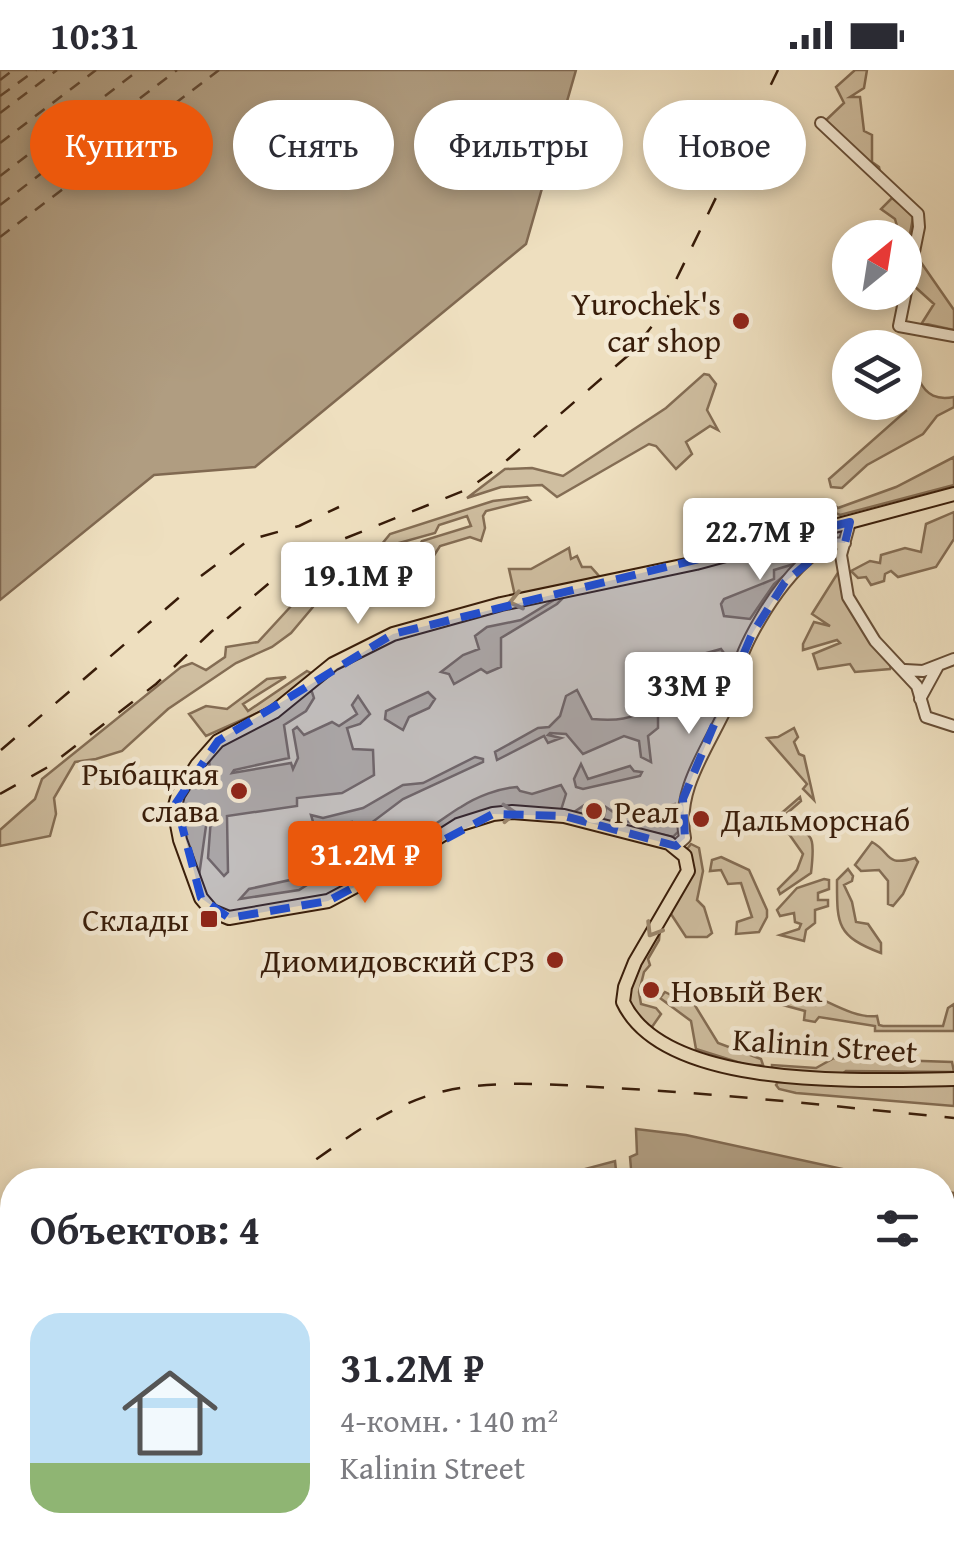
<!DOCTYPE html>
<html lang="ru">
<meta charset="utf-8">
<style>
body{margin:0;font-family:"Gentium Book Plus",serif;background:#f2f2f3;color:#2b2b33;height:100vh;display:flex;flex-direction:column;font-size:38px;white-space:nowrap}
*{box-sizing:border-box;margin:0}
p{font-size:32px;color:#7c7c81}
.icon{flex:none;width:55px;height:55px;fill:none;stroke:currentColor;stroke-width:2;stroke-linecap:round;stroke-linejoin:round}
.map{position:relative;flex:1;overflow:hidden}
.panel{position:absolute;left:0px;top:1098px;width:955px;height:392px;display:flex;flex-direction:column;background:#fff;border-radius:40px 40px 0 0;box-shadow:0 5px 15px #0003}
.panel>*{flex:none}
.guide{position:absolute;left:30px;top:30px;width:895px;height:90px;display:flex;gap:20px}
.needle{width:65px;rotate:30deg}
.fabs{position:absolute;left:832px;top:150px;display:grid;gap:20px}
.fabs a{display:grid;place-items:center;width:90px;height:90px;border-radius:50%;background:#fff;box-shadow:0 5px 15px #0003;font-size:50px}
.price{position:absolute;translate:-50% -85px;padding:0 22px;border-radius:10px;background:#fff;color:#222;font-size:32px;line-height:65px;filter:drop-shadow(0 2px 5px #0008)}
.price::after{content:'';position:absolute;left:50%;top:60px;width:30px;height:22px;margin-left:-15px;background:inherit;clip-path:polygon(0 0,100% 0,50% 100%)}
.price.on{background:#ea580c;color:#fff}
ul{padding:0;list-style:none}
li{display:flex;align-items:center;gap:30px;height:250px;padding:0 30px}
li span{display:grid;place-items:center;flex:none;width:280px;height:200px;border-radius:30px;color:#555}
li>.icon{margin-inline-start:auto}
span .icon{width:120px;height:120px;fill:#fffc;stroke-width:1}
li b{font-size:42px}
h2{display:flex;justify-content:space-between;align-items:center;height:120px;padding:0 30px;font-size:42px}
.pill{padding:0 35px;border-radius:45px;background:#fff;box-shadow:0 5px 15px #0003;font-size:35px;line-height:90px}
.pill.on{background:#ea580c;color:#fff}
.status{display:flex;justify-content:space-between;align-items:center;height:70px;padding:0 50px;background:#fff;direction:ltr}
.status svg{height:28px;fill:currentColor}
.map>svg:first-child{display:block}
.green{fill:#cfbea0;stroke:#846d54;stroke-width:2.5;fill-rule:evenodd}
.water{fill:#b09d81;stroke:#806951;stroke-width:2.5}
.lines{fill:none;stroke-linecap:round;stroke-linejoin:round}
.ferry{stroke:#624933;stroke-width:2.5;stroke-dasharray:12 10;stroke-linecap:butt}
.minor-casing{stroke:#664d36;stroke-width:14}
.major-casing{stroke:#381c09;stroke-width:16}
.minor{stroke:#f4ead5;stroke-width:10}
.major{stroke:#eedfbf;stroke-width:12}
.rail{stroke:#381c09;stroke-width:2.5;stroke-dasharray:18 18;stroke-linecap:butt}
.oneway{stroke:#9c876d}
.marked{fill:#1d4ed8;fill-opacity:0.2;stroke:#1d4ed8;stroke-width:8;stroke-dasharray:20 12;stroke-linejoin:round}
.poi-dot{fill:#8f2418;stroke:#f4ead5;stroke-width:4}
.labels{text-anchor:middle;dominant-baseline:central;stroke-width:9;stroke-linejoin:round;paint-order:stroke}
.poi-label{font-size:32px;fill:#381c09;stroke:#f4ead5;text-anchor:end}
.street-label{font-size:32px;fill:#381c09;stroke:#f4ead5}
</style>
<div class="status"><b>10:31</b><svg viewBox="0 0 49 12"><path d="M0 12V9h3v3zM5 12V6h3v6zM10 12V3h3v9zM15 12V0h3v12zM26 1h20v11H26zM47 4h2v5h-2z"/></svg></div>
<div class="map">
<svg width="954" height="1489" viewBox="0 0 954 1489">
<rect width="100%" height="100%" fill="#eedfbf"/>
<filter id="stains"><feTurbulence type="fractalNoise" baseFrequency=".002" numOctaves="4"/><feColorMatrix values="0 0 0 0 .2 0 0 0 0 .09 0 0 0 0 .02 0 0 0 .5 -.17"/></filter>
<radialGradient id="worn" r=".72"><stop offset=".6" stop-color="#630" stop-opacity="0"/><stop offset="1" stop-color="#630" stop-opacity=".3"/></radialGradient>
<path class="green" d="M855 0H867L864 18 850 27H860L864 61 872 65V92L879 97 880 102 824 52 844 33 836 17Z
M892 128 912 144 913 148 905 190V168L900 167 895 149 881 139Z
M920 191 954 240V260L922 253 934 234 913 215Z
M704 304 709 305 716 314 707 340 718 360 710 356 686 372 692 384 676 399 656 376 649 374 557 427 542 415 501 417 467 428 505 399 532 398 563 406 666 338Z
M905 306 919 310C927 326 937 330 954 327V337L937 346 923 364 867 395 842 418 831 417 829 409 906 341 899 333 905 332Z
M954 387V415L840 445 826 439 830 432 838 438 896 417Z
M527 427 530 430 486 441 483 446 485 458 481 471 470 467 440 476 433 487 417 494 416 509 398 514 394 506 366 498 319 518 313 537 291 563 272 577 236 593 168 639 122 681 96 689 75 692 54 728 56 744 50 766 0 776V760L35 729 42 709 181 597 192 593 206 600 225 587 226 577 258 572 293 534 299 510 310 496 345 479 363 483 377 480 390 464 493 431ZM467 446 471 456 422 471 413 485 399 486 390 480 395 474 435 463 439 455Z
M954 442V469L936 497 898 507 891 501 885 504 884 511 871 515 866 507 858 508 851 501 870 491 880 493 881 485 905 478 921 482 926 454Z
M569 478 571 489 577 486 582 497H591L599 506 554 520 515 526 509 499H531Z
M814 480 774 514 750 549 724 546 721 534 724 529 774 509V500L794 494Z
M839 501C850 542 864 563 891 596L890 599 855 602 850 594 818 599 813 584 840 573 837 570 803 580V574L814 552 830 556 812 544Z
M559 527 562 529 557 534 501 568V597L487 603 481 599 454 614 449 604 441 602 463 585 479 579 475 566 487 557 521 550Z
M721 579 735 598 726 630 718 638 710 634 706 591 699 585Z
M307 601 313 604 273 636 206 666 189 644 206 636 227 639 267 609 286 607 243 634 248 641Z
M577 620 592 649C616 651 632 650 651 636L658 638V658L648 666 651 692 641 687 639 671 624 666 583 684 566 664 550 663 548 665 561 668 548 673 544 666 497 690 495 682 538 658 549 657 560 646 566 626Z
M307 621 312 622 314 628 306 641 284 655 289 688 234 700 232 703 291 693 293 699 298 688 293 660 297 657 304 665 332 652 339 656 357 644 352 635 358 626 370 644 360 654 347 658 353 679 373 680 374 705 342 723 297 728V736L227 746 228 802 224 806 208 788 211 748 207 749 199 806C189 788 176 755 180 734 183 721 194 709 201 698L204 713 211 711 209 689 221 674Z
M428 622 435 629 429 638 409 647 403 660 385 649 386 641Z
M794 658 798 667 794 672 799 684 804 686 814 730 803 719 807 714 767 668 778 667Z
M475 687 483 689V692L403 729 358 763 355 764 352 752 327 756 326 795 311 745 323 748 363 738 403 715 423 713Z
M581 694 588 709 630 696 634 701 642 702 640 706 583 719 576 717 574 709Z
M561 715 566 724 561 740H493L346 816 342 813 416 761C434 759 446 745 461 737 476 727 499 718 517 717L520 721 532 724Z
M800 727 801 731 785 745C807 773 817 752 811 803L780 824 778 819 797 800 803 784 777 747Z
M675 734 678 741 672 742 671 748 680 760 673 767 575 745 574 742 583 736 584 745 604 747 606 737 616 744V749L642 755 644 750 658 751 667 736Z
M872 772C892 783 884 797 915 788L918 792 903 824 893 836 888 834V811L879 800 861 801 855 795Z
M691 774 699 778 703 801 697 830 704 837 712 863 707 867H686L671 844 687 779Z
M721 787 749 800 767 840V847L759 862 736 864 737 852 752 847 741 813 728 814 721 800 710 801 712 790Z
M316 797 321 800V806L299 820 240 829 249 819 299 808Z
M848 799 853 806 852 811 844 815 852 832 856 852 868 854 881 873V883C836 866 837 854 837 810Z
M824 809 829 810V819L818 823V830H828V836L815 840V853L806 860 804 871 780 865 799 859 801 854 795 852 794 843 780 846 777 840 797 818Z
M660 859 659 870 648 889 650 895 644 902 639 922 641 934 656 938 661 944 652 957 638 951 627 925 633 902Z
M776 919 788 923 785 926 788 929 799 920C825 928 852 949 877 946L879 955 883 956H943L948 938 954 934V961H875V956L819 947 815 952 804 950 805 941 775 933 773 927Z
M665 922 675 927 688 924 718 973 761 989 763 995 750 996 696 979 691 951 660 928Z
M834 988 952 992 954 1002 846 1001 841 1005 772 1000V995L816 998Z
M778 1012 954 1015V1036L796 1023 779 1019 776 1015Z"/>
<path class="water" d="M0 0H576L526 174 255 397 154 405 0 530Z
M636 1059 686 1065 893 1110H632L630 1087 637 1084Z
M615 1091 617 1110H544Z
M942 1121 954 1123V1402L942 1399Z
M0 1233 12 1234V1478H406L409 1489H0Z"/>
<g class="lines">
<path class="ferry" d="M0 10 13 0
M0 26 36 0
M0 43 57 0
M0 73 96 0
M0 106 139 0
M0 135 177 0
M0 167 219 0"/>
<g class="minor-casing">
<path id="minor" d="M821 53 918 144 919 157 899 256 954 266
M850 452 841 485 848 527 875 571 917 616 926 647 954 656
M905 600 923 601 954 589
M920 629 938 596
M676 776 685 768C675 719 710 676 729 632 736 616 737 597 744 581 758 548 804 471 845 473
M863 1478 897 1486
M689 1489 701 1478"/>
</g>
<g class="major-casing">
<path id="major" d="M954 424 696 493 501 534 393 564 333 594 274 642 218 671 197 695 178 725 174 739 180 770 201 828 212 841 229 848 328 831 390 798 458 755 493 744 512 742 564 746 669 773 685 786 688 801 635 892 625 917 623 932C665 1022 869 1010 954 1009"/>
</g>
<use href="#minor" class="minor"/>
<use href="#major" class="major"/>
<path class="rail" d="M201 506 249 470 299 456 339 437
M1 680 182 525
M0 724 48 697 156 614 211 562 293 493 321 478 468 419 499 397 631 283 656 251 778 0
M287 1110C335 1077 387 1034 445 1021 499 1009 558 1015 613 1018 727 1024 840 1037 954 1048
M0 1142 12 1143
M907 1478 926 1489
M539 1488 587 1478
M576 1489 617 1478"/>
</g>
<defs><path id="oneway-chevron" d="M-2-3.5L2.5 0L-2 3.5" fill="none" stroke-width="1.6" stroke-linecap="round" stroke-linejoin="round" transform="scale(2.5)"/></defs>
<g class="oneway">
<use href="#oneway-chevron" transform="translate(516 531) rotate(167)"/>
<use href="#oneway-chevron" transform="translate(509 743) rotate(-4)"/>
<use href="#oneway-chevron" transform="translate(653 860) rotate(122)"/>
</g>
<path class="marked" d="M850 452 845 473 833 472 785 512 752 564 683 729 685 768 676 776 564 746 493 744 328 831 229 848 201 828 176 733 218 671 393 564Z"/>
<g class="poi-dot">
<circle cx="741" cy="251" r="10"/>
<circle cx="239" cy="721" r="10"/>
<circle cx="594" cy="741" r="10"/>
<circle cx="701" cy="749" r="10"/>
<rect x="199" y="839" width="20" height="20" rx="5"/>
<circle cx="555" cy="890" r="10"/>
<circle cx="651" cy="920" r="10"/>
</g>
<g class="labels">
<g class="poi-label">
<text x="721" y="233">Yurochek's<tspan x="721" dy="37">car shop</tspan></text>
<text x="219" y="703">Рыбацкая<tspan x="219" dy="37">слава</tspan></text>
<text x="614" y="741" text-anchor="start">Реал</text>
<text x="721" y="749" text-anchor="start">Дальморснаб</text>
<text x="189" y="849">Склады</text>
<text x="535" y="890">Диомидовский СРЗ</text>
<text x="671" y="920" text-anchor="start">Новый Век</text>
</g>
<g class="street-label">
<text transform="translate(825 975) rotate(4)">Kalinin Street</text>
</g>
</g>
<rect width="100%" height="100%" filter="url(#stains)"/>
<rect width="100%" height="100%" fill="url(#worn)"/>
</svg>
<div class="fabs">
<a><svg class="needle" viewBox="-14 -14 28 28"><path d="M0-13l5 13h-10z" fill="#e53935"/><path d="M0 13l5-13h-10z" fill="#7c7c81"/></svg></a>
<a><svg class="icon" aria-label="layers" viewBox="0 0 24 24"><path d="M12 4l9 5-9 5-9-5zM3 14l9 5 9-5"/></svg></a>
</div>
<b class="price" style="left:760px;top:513px">22.7M ₽</b>
<b class="price" style="left:358px;top:557px">19.1M ₽</b>
<b class="price" style="left:689px;top:667px">33M ₽</b>
<b class="price on" style="left:365px;top:836px">31.2M ₽</b>
<div class="guide">
<a class="pill on">Купить</a>
<a class="pill">Снять</a>
<a class="pill">Фильтры</a>
<a class="pill">Новое</a>
</div>
<section class="panel">
<h2>Объектов: 4<svg class="icon" aria-label="filters" viewBox="0 0 24 24"><path d="M4 7h16M4 17h16"/><circle cx="9" cy="7" r="2"/><circle cx="15" cy="17" r="2"/></svg></h2>
<ul>
<li><span style="background:linear-gradient(#bfe0f5 75%,#8fb573 0)"><svg class="icon" aria-label="home" viewBox="0 0 24 24"><path d="M3 11l9-7 9 7M6 9v11h12V9"/></svg></span><div><b>31.2M ₽</b><p>4-комн. · 140 m²</p><p>Kalinin Street</p></div></li>
</ul>
</section>
</div>
